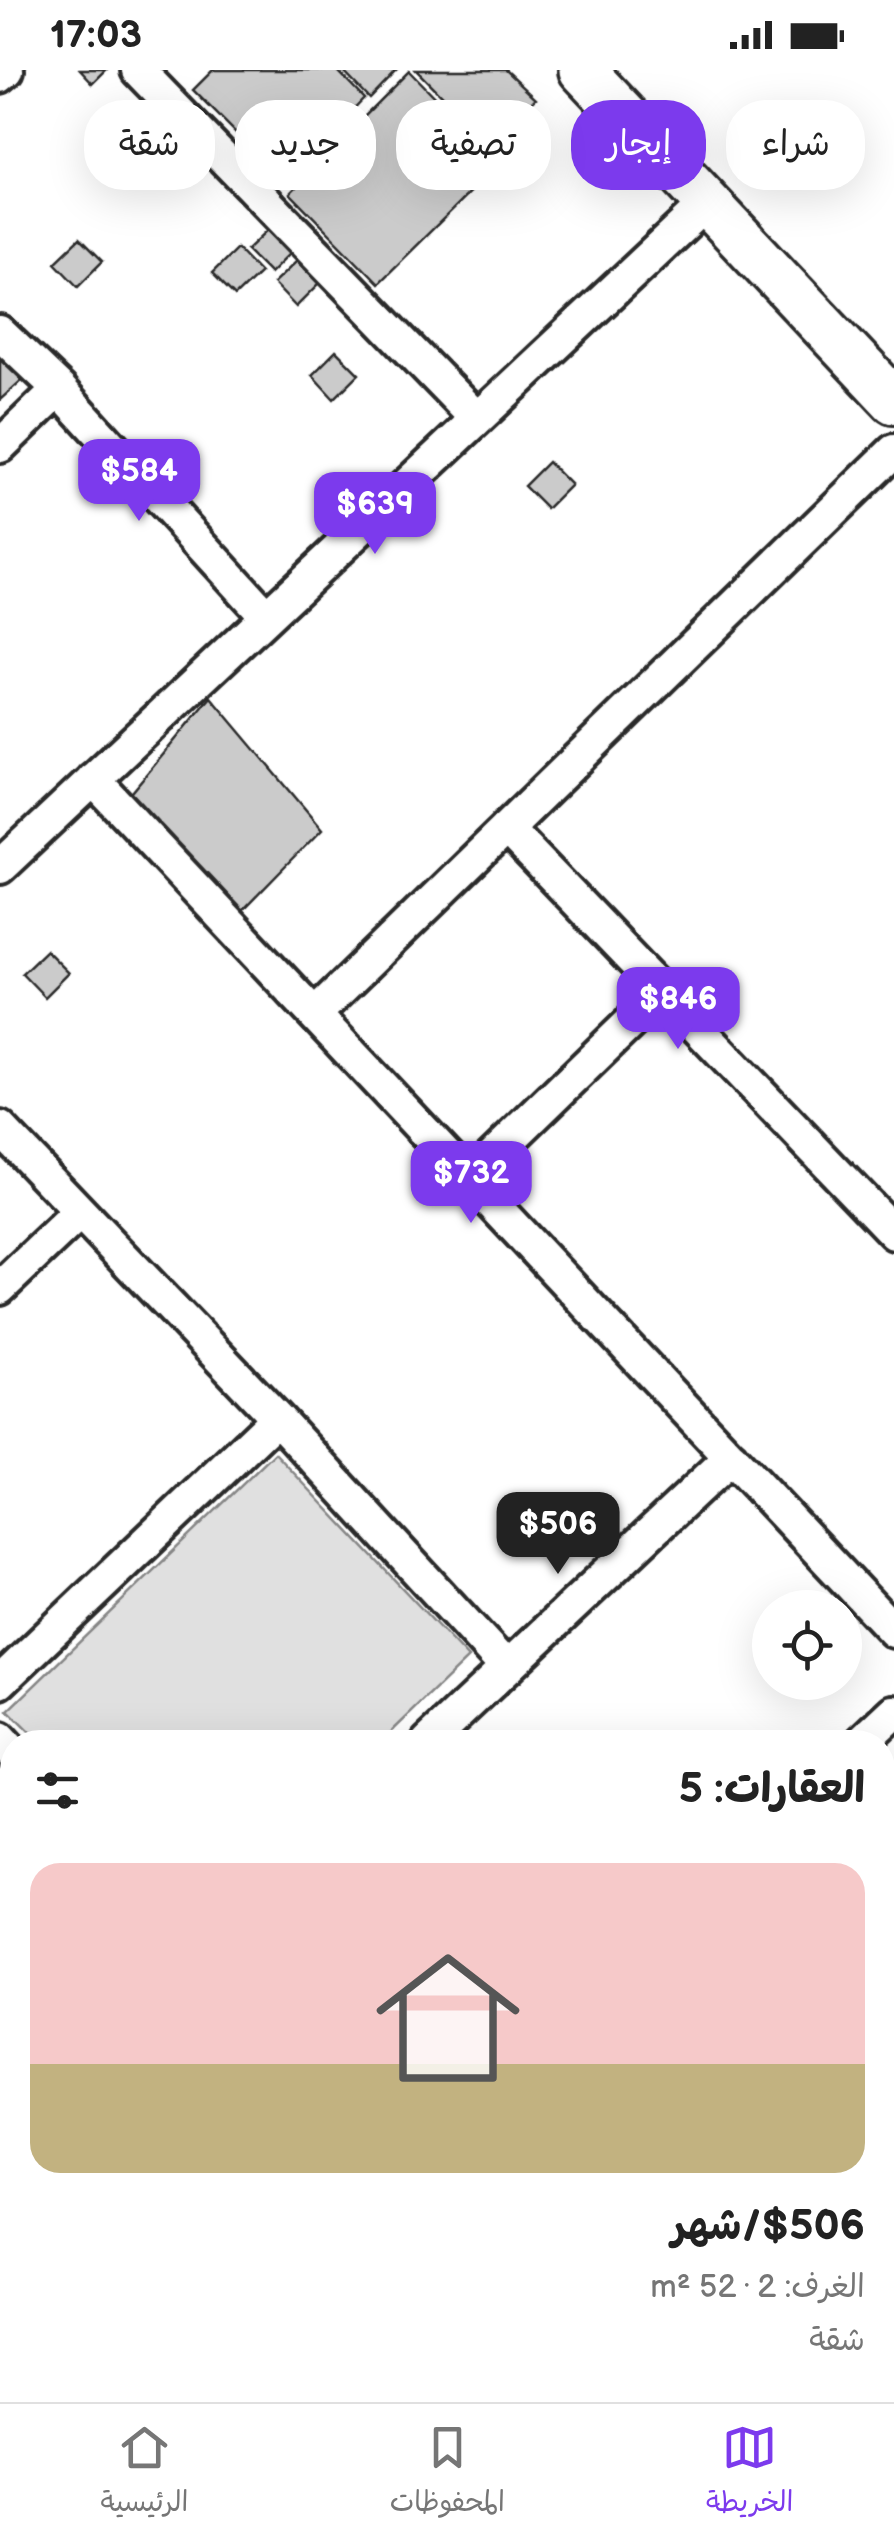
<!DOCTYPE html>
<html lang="ar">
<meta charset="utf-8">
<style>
body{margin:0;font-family:"Balsamiq Sans","Playpen Sans Arabic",sans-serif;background:#f2f2f2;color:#222;direction:rtl;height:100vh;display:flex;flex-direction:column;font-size:38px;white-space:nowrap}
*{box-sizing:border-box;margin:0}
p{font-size:32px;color:#767676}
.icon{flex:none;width:55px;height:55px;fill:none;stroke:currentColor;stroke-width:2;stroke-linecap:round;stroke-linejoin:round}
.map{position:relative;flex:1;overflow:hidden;direction:ltr}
.drawer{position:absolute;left:0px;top:1660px;width:895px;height:672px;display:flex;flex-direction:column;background:#fff;border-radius:40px 40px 0 0;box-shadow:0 10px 40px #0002;direction:rtl}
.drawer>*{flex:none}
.guide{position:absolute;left:30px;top:30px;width:835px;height:90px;direction:rtl;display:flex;gap:20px}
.fabs{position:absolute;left:752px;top:1520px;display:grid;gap:20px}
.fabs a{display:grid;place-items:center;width:110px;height:110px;border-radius:50%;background:#fff;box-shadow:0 10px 40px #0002;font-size:50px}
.price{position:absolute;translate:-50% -85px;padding:0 22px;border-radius:20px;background:#7c3aed;color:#fff;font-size:32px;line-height:65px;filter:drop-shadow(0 2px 5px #0008)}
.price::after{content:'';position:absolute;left:50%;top:60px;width:30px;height:22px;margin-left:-15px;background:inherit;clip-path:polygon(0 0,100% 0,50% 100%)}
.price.active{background:#222;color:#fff}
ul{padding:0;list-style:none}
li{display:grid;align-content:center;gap:20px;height:530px;padding:0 30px}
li+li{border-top:2px solid #e0e0e0}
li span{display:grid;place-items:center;height:310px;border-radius:30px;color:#555}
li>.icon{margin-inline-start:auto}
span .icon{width:180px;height:180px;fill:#fffc;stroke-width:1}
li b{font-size:42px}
h2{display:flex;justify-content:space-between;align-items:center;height:120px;padding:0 30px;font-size:42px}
.tag{padding:0 35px;border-radius:40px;background:#fff;box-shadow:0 10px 40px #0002;font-size:35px;line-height:90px}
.tag.active{background:#7c3aed;color:#fff}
.status{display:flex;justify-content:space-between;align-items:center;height:70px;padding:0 50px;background:#fff;direction:ltr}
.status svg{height:28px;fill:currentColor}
.tabs{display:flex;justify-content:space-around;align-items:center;height:140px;border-top:2px solid #e0e0e0;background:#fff;font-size:28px;color:#767676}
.tabs a{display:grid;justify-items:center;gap:5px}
.tabs .active{color:#7c3aed}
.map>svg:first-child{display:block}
.green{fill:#e0e0e0;stroke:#868686;stroke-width:2.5}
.building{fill:#cbcbcb;stroke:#2b2b2b;stroke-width:2.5}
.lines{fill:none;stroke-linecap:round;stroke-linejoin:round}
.street-casing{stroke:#2b2b2b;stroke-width:40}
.secondary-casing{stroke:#2b2b2b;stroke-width:52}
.street{stroke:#fff;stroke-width:32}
.secondary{stroke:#fff;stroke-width:45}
</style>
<div class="status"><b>17:03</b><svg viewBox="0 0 49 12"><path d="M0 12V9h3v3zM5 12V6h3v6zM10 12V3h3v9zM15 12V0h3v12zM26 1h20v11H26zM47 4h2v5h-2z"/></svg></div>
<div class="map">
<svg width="894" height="2332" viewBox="0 0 894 2332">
<rect width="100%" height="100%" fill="#fff"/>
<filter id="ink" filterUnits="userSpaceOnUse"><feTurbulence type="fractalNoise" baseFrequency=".01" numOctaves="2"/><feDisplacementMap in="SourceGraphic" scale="20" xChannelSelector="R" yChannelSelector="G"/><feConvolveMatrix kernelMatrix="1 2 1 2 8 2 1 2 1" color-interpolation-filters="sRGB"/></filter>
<g filter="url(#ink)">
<path class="green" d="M275 1383 468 1588 381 1672H39L8 1641Z"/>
<path class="building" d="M80 0H107L93 14Z
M213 0H337L364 28 339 54 334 49 307 76 313 82 284 111 193 20Z
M342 0H396L369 28Z
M416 0H506L536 28 488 73Z
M409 1 499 94 378 213 290 123 319 94 312 88 339 61 348 70 357 53Z
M272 156 294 179 270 203 247 180Z
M79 169 102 192 78 216 55 192Z
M237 178 260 202 235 226 212 203Z
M298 189 320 213 296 237 273 213Z
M336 281 359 304 334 329 312 305Z
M0 286 22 310 0 330Z
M548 392 571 415 547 439 524 416Z
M211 627 322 759 240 843 128 727Z
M46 880 69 903 45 927 22 903Z
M12 2113V2164L0 2175V2124Z
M12 2170V2191L2 2181Z
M12 2210V2234L1 2222Z
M50 2320H124L126 2322 115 2332H61Z"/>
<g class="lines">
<g class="street-casing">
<path id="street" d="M138 0 477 349
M0 6 7 0
M0 263 59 319 266 546
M0 376 59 319
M93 709 894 1561
M506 758 894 1163
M0 797 707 133
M315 944 894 381
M0 1058 277 1348 507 1598
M469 1109 663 921
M0 1218 80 1142
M0 1612 277 1348
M0 1669 12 1682
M428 1672 731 1387
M862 1672 894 1642
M882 2058 894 2047
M0 2065 12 2078
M882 2304 894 2316
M486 2320 497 2332
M172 2332 185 2320"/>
</g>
<g class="secondary-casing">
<path id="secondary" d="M582 0 894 331"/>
</g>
<use href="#street" class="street"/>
<use href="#secondary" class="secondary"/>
</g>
</g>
</svg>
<div class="fabs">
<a><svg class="icon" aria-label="locate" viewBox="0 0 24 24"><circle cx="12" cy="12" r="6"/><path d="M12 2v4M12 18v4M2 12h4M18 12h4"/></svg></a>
</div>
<b class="price" style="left:139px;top:454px">$584</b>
<b class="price" style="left:375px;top:487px">$639</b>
<b class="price" style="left:678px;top:982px">$846</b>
<b class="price" style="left:471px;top:1156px">$732</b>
<b class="price active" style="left:558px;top:1507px">$506</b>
<div class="guide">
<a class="tag">شراء</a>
<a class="tag active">إيجار</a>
<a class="tag">تصفية</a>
<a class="tag">جديد</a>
<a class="tag">شقة</a>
</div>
<section class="drawer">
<h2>العقارات: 5<svg class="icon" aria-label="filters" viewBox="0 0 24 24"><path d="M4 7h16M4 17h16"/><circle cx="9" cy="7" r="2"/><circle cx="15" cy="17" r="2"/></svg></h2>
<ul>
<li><span style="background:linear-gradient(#f6c9c9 65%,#c2b280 0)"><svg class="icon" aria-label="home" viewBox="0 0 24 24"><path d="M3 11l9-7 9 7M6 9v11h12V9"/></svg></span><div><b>$506/شهر</b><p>الغرف: 2 · 52 m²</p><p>شقة</p></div></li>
</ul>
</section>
</div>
<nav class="tabs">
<a class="active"><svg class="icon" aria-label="map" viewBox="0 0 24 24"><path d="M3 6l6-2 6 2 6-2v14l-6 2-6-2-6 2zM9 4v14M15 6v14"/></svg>الخريطة</a>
<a><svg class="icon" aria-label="saved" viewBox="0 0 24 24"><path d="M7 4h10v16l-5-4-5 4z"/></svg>المحفوظات</a>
<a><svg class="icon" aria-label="home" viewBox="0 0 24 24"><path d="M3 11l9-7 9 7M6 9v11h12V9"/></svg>الرئيسية</a>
</nav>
